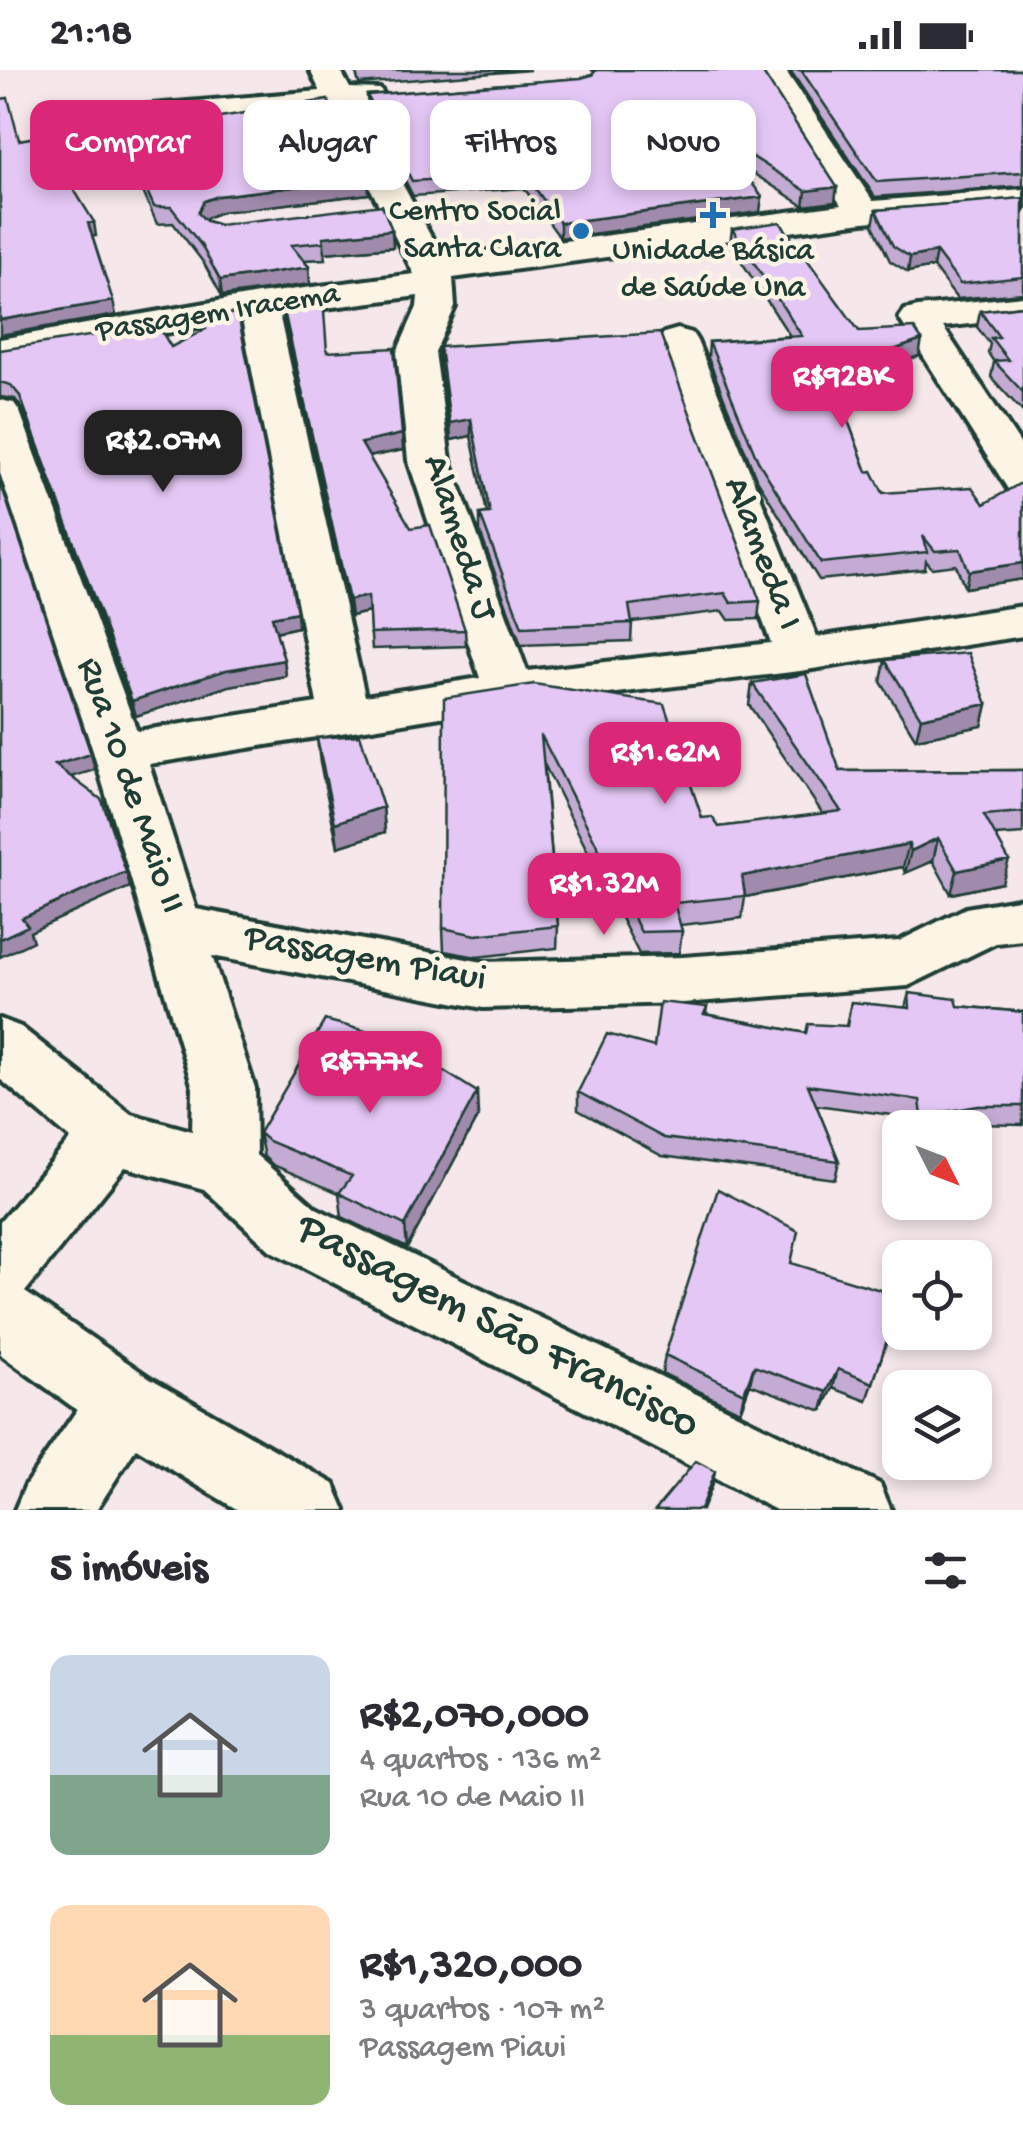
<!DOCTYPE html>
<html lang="pt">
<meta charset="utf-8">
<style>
body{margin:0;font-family:"Gochi Hand",sans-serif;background:#f7f7f7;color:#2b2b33;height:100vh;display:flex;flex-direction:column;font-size:38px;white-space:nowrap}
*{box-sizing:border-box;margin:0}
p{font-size:32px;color:#7c7c81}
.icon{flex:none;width:55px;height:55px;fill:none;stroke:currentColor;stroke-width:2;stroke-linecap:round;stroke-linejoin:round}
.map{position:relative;height:1440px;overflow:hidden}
.side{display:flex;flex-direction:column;background:#fff;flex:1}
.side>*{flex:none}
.top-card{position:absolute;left:30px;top:30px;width:965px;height:90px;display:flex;gap:20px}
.needle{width:65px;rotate:132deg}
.tools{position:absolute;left:882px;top:1040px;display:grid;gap:20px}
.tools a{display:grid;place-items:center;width:110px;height:110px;border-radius:20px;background:#fff;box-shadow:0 5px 15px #0003;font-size:50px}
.price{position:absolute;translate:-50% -85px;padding:0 22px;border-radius:20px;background:#db2777;color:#fff;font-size:32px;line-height:65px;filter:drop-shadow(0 2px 5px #0008)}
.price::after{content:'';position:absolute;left:50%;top:60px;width:30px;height:22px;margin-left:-15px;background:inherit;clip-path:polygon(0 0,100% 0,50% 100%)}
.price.on{background:#222;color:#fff}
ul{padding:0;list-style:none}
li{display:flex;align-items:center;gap:30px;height:250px;padding:0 50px}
li span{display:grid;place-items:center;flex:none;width:280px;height:200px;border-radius:20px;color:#555}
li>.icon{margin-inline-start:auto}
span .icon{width:120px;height:120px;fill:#fffc;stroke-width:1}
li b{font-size:42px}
h2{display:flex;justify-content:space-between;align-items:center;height:120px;padding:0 50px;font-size:42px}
.pill{padding:0 35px;border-radius:20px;background:#fff;box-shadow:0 5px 15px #0003;font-size:35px;line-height:90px}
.pill.on{background:#db2777;color:#fff}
.status{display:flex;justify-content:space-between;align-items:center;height:70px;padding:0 50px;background:#fff;direction:ltr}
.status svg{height:28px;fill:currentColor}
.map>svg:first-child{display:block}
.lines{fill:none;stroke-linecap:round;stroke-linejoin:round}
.minor-casing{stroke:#1f3d34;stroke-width:8}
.minor{fill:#fcf5e5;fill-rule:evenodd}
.wall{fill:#c4abd3;stroke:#1f3d34;stroke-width:2.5}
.shaded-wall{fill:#a08bac;stroke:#1f3d34;stroke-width:2.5}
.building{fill:#e4c7f5;stroke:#1f3d34;stroke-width:2.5}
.poi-dot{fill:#1f6fb2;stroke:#fcf5e5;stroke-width:4}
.labels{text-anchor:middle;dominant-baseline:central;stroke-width:9;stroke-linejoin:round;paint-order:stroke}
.far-poi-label{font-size:32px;fill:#1f3d34;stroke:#fcf5e5;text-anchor:end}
.far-street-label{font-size:32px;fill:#1f3d34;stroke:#fcf5e5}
.street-label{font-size:38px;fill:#1f3d34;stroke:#fcf5e5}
.near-street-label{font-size:45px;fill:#1f3d34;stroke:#fcf5e5}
</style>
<div class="status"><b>21:18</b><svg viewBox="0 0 49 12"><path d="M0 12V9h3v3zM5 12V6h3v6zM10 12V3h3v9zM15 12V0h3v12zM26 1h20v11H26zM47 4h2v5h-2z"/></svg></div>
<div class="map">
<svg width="1023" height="1440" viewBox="0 0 1023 1440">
<rect width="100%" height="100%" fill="#f5e7ea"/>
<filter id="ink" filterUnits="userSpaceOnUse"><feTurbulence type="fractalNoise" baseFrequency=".01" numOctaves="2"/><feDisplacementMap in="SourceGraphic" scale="20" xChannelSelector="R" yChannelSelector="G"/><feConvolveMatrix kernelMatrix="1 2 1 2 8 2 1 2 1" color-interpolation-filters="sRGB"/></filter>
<g filter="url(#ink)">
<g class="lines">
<g class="minor-casing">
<path id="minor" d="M310 0H340L350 18 380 19 385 26 380 33 360 36 442 187 841 135 755 0H785L873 131 1023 119V139L863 152 453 208 455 237 435 282 450 390 527 601 771 573 659 271 664 263 678 259 692 263 697 271 817 567 1023 536V566L800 601 509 636 149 694 196 839 483 892 683 887 899 871 966 838 1023 828V870L996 873 908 916 683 933 483 938 212 886 255 1018 256 1085 316 1138 880 1414 891 1440H776L270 1180 204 1119 125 1097 25 1222 150 1308 334 1414 345 1440H238L136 1378 96 1440H15L26 1414 77 1340 0 1284V1152L71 1069 0 1009V949L21 957 131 1044 192 1061 193 1018 93 681 0 403V330L14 333 20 342 137 661 317 633 242 249 0 293V269L258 224 414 204 330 39 139 54 128 52 123 45 128 38 139 36 320 21ZM418 226 417 237 397 282 408 390 480 608 365 626 279 244Z
M1023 226V248L943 257 1023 378V423L1008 419 899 248 905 240 918 237Z"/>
</g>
<use href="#minor" class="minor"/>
</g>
<path class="wall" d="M355 0H530L359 14Z
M591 0H761L835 132 804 136 737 93 760 142 560 168 524 118 413 126 368 39 367 25 581 8 592 5 595 2Z
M790 0H1023V116L875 127Z
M188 52 369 124 221 142 206 148 205 150 219 155 392 160 393 177 325 183 326 189 304 190 309 197 310 214 222 226 203 192 173 153 157 154 120 69 118 54Z
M1023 128V223L957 229 933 197 908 202 890 191 873 155 876 140Z
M732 159 859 261 919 286 835 316 867 402 883 423 984 434 1023 414V509L965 518 956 495 932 498 926 491 925 499 819 510 756 408 708 288 709 272 790 266 730 174Z
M282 232 402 364 403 380 369 387 465 560 466 576 372 579 369 542 351 546 284 247Z
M1023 236V342L991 307 994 292 988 283 990 274 977 257 980 241Z
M237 243 298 557 276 562 284 590 286 606 229 616 136 646 24 341 15 329 0 327V280L171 277 203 261 201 248Z
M440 277 760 531 758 549 729 550 723 541 632 552 631 571 521 575 480 462V444L487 443 471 366 451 370 440 294Z
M885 590 987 634 982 656 916 669 881 612Z
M752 613 840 701 1023 700V764L996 766 1002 813 951 824 933 791 905 803 903 797 745 827 742 848 680 855 682 861 679 883 639 884 544 694 558 856 557 878 477 887 444 881 443 858 534 614 702 748 719 757 823 744 749 635Z
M317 668 383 737 385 762 338 777 320 693Z
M909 923 958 936 1023 942V1055L972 1054 954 1058H916L915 1048 816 1035 839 1091 835 1109 662 1086 578 1040V1022L654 977 707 937 706 944 806 963 846 956 851 932 905 938Z
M478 1046 407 1178 342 1147 339 1123 273 1095 264 1087 259 1063Z
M791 1193 900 1231 867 1331 833 1318 822 1341 750 1314 740 1341 662 1303 665 1285Z"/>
<path class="shaded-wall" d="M368 108 369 124 221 142 206 148 200 159 198 143 204 131 218 126Z
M837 117 835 132 804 136 806 121Z
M762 127 760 142 560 168V153Z
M94 152 96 166 90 167 88 153Z
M392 160 393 177 325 183 323 167Z
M936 182 933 197 908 202 910 187Z
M309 197 310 214 222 226 220 210Z
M113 231 116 245 0 265V250Z
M922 270 919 286 828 318 830 302Z
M471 349V366L451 370 450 353Z
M402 364 403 380 362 388 361 373Z
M1023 493V509L965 518 969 501Z
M368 526 369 542 351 546 349 530Z
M297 542 298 557 274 562 272 547Z
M284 590 286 606 229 616 136 646 132 631 226 600Z
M987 634 982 656 916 669 921 648Z
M91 684 95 700 60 710 55 695Z
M383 737 385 762 338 777 335 753Z
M938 768 933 791 905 803 911 781Z
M909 774 903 797 745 827 742 806Z
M1009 790 1002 813 951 824 957 801Z
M126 802 130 817 30 862 33 871 0 887V869L22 848Z
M477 1022 478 1046 407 1178 405 1155Z
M754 1296 750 1314 740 1341 744 1323Z
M838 1299 833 1318 822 1341 827 1322Z
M715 1401 713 1412 702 1440H700Z"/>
<path class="building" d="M596 0H761L837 117 806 121 717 64 762 127 560 153 525 104 412 111 367 25 581 8 592 5Z
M801 0H1023V102L877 112Z
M8 28 19 70 41 66 94 152 88 153 113 231 0 250V29Z
M328 30 368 108 218 126 204 131 198 143 206 151 219 155 382 135 392 160 323 167 324 172 291 175 309 197 220 210 201 175 171 137H154L118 54 186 44 188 52Z
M1023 128V207L960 214 936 182 910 187 893 176 876 140Z
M780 152 859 261 914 258 922 270 830 302 867 402 872 401 883 423 972 417 984 434 1019 414H1023V493L969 501 960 479 935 481 923 466 928 482 821 493 758 391 709 272 802 266 732 159Z
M323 227 327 282 394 278 402 364 361 373 411 458 430 455 465 560 370 563 368 526 349 530 282 232Z
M1023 236V322L994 291 1008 290 991 268 999 267 980 241Z
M237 239 297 542 272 547 284 590 226 600 132 631 20 326 11 315 0 312V280L158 255 171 277 206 259 201 248 237 243Z
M660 263 760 531 731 533 725 523 629 535 632 553 522 557 480 444 490 443 471 349 450 353 440 277Z
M0 411 91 684 55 695 102 730 126 802 22 848 28 856 0 869Z
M968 583 987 634 921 648 885 590Z
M806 604 840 701 1023 700V742L984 745 1009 790 957 801 938 768 911 781 909 774 742 806 745 826 674 833 682 861 641 862 541 665 558 856 476 865 443 858 444 628 534 614 664 634 702 748 712 747 719 757 841 741 752 613Z
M360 665 383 737 335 753 317 668Z
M909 923 956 929 958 936 1023 942V1036H978L922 1046 920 1030 808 1015 839 1091 664 1068 578 1022 607 964 654 977 660 932 707 937 704 944 806 963 808 954 847 956 851 932 910 938Z
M325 950 391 968 477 1022 405 1155 339 1123 352 1106 268 1071 259 1063Z
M718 1119 798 1161 791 1193 900 1226V1231L873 1313 838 1299 827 1322 754 1296 744 1323 665 1285Z
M696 1391 715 1401 700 1440H655Z"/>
</g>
<g class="poi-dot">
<path d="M708 130h10v10h10v10h-10v10h-10v-10h-10v-10h10z"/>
<circle cx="581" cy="161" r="10"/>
</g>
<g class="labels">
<g class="far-poi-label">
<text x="561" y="143">Centro Social<tspan x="561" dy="37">Santa Clara</tspan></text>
<text x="713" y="182" text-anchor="middle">Unidade Básica<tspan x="713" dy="37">de Saúde Una</tspan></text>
</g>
<g class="far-street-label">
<text transform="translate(218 244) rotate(-9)">Passagem Iracema</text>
</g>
<g class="street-label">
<text transform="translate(458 468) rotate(72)">Alameda J</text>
<text transform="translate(761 484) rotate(69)">Alameda I</text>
<text transform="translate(129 716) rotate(71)">Rua 10 de Maio II</text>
<text transform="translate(365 890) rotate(10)">Passagem Piaui</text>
</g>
<g class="near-street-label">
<text transform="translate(497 1258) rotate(27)">Passagem São Francisco</text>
</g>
</g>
</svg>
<div class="tools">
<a><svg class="needle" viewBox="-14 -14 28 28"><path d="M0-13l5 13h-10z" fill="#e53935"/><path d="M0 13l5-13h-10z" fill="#7c7c81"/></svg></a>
<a><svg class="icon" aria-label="locate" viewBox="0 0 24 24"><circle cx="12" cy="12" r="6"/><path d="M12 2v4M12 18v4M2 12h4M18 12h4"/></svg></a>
<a><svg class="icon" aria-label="layers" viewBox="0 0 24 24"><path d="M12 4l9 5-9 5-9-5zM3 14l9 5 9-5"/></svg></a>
</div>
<b class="price" style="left:842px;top:361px">R$928K</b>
<b class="price on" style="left:163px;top:425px">R$2.07M</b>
<b class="price" style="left:665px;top:737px">R$1.62M</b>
<b class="price" style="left:604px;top:868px">R$1.32M</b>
<b class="price" style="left:370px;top:1046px">R$777K</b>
<div class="top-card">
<a class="pill on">Comprar</a>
<a class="pill">Alugar</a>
<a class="pill">Filtros</a>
<a class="pill">Novo</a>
</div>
</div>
<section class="side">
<h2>5 imóveis<svg class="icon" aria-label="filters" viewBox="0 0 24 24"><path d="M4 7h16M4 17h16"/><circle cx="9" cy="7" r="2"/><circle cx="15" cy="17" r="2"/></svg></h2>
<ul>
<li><span style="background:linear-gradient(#c9d6e8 60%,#7fa58c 0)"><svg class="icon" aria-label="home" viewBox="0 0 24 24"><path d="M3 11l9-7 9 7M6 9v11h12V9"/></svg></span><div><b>R$2,070,000</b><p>4 quartos · 136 m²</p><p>Rua 10 de Maio II</p></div></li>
<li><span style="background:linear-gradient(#ffd9b3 65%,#8fb573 0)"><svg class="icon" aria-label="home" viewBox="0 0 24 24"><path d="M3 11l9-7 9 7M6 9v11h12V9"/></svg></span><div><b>R$1,320,000</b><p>3 quartos · 107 m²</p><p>Passagem Piaui</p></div></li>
</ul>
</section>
